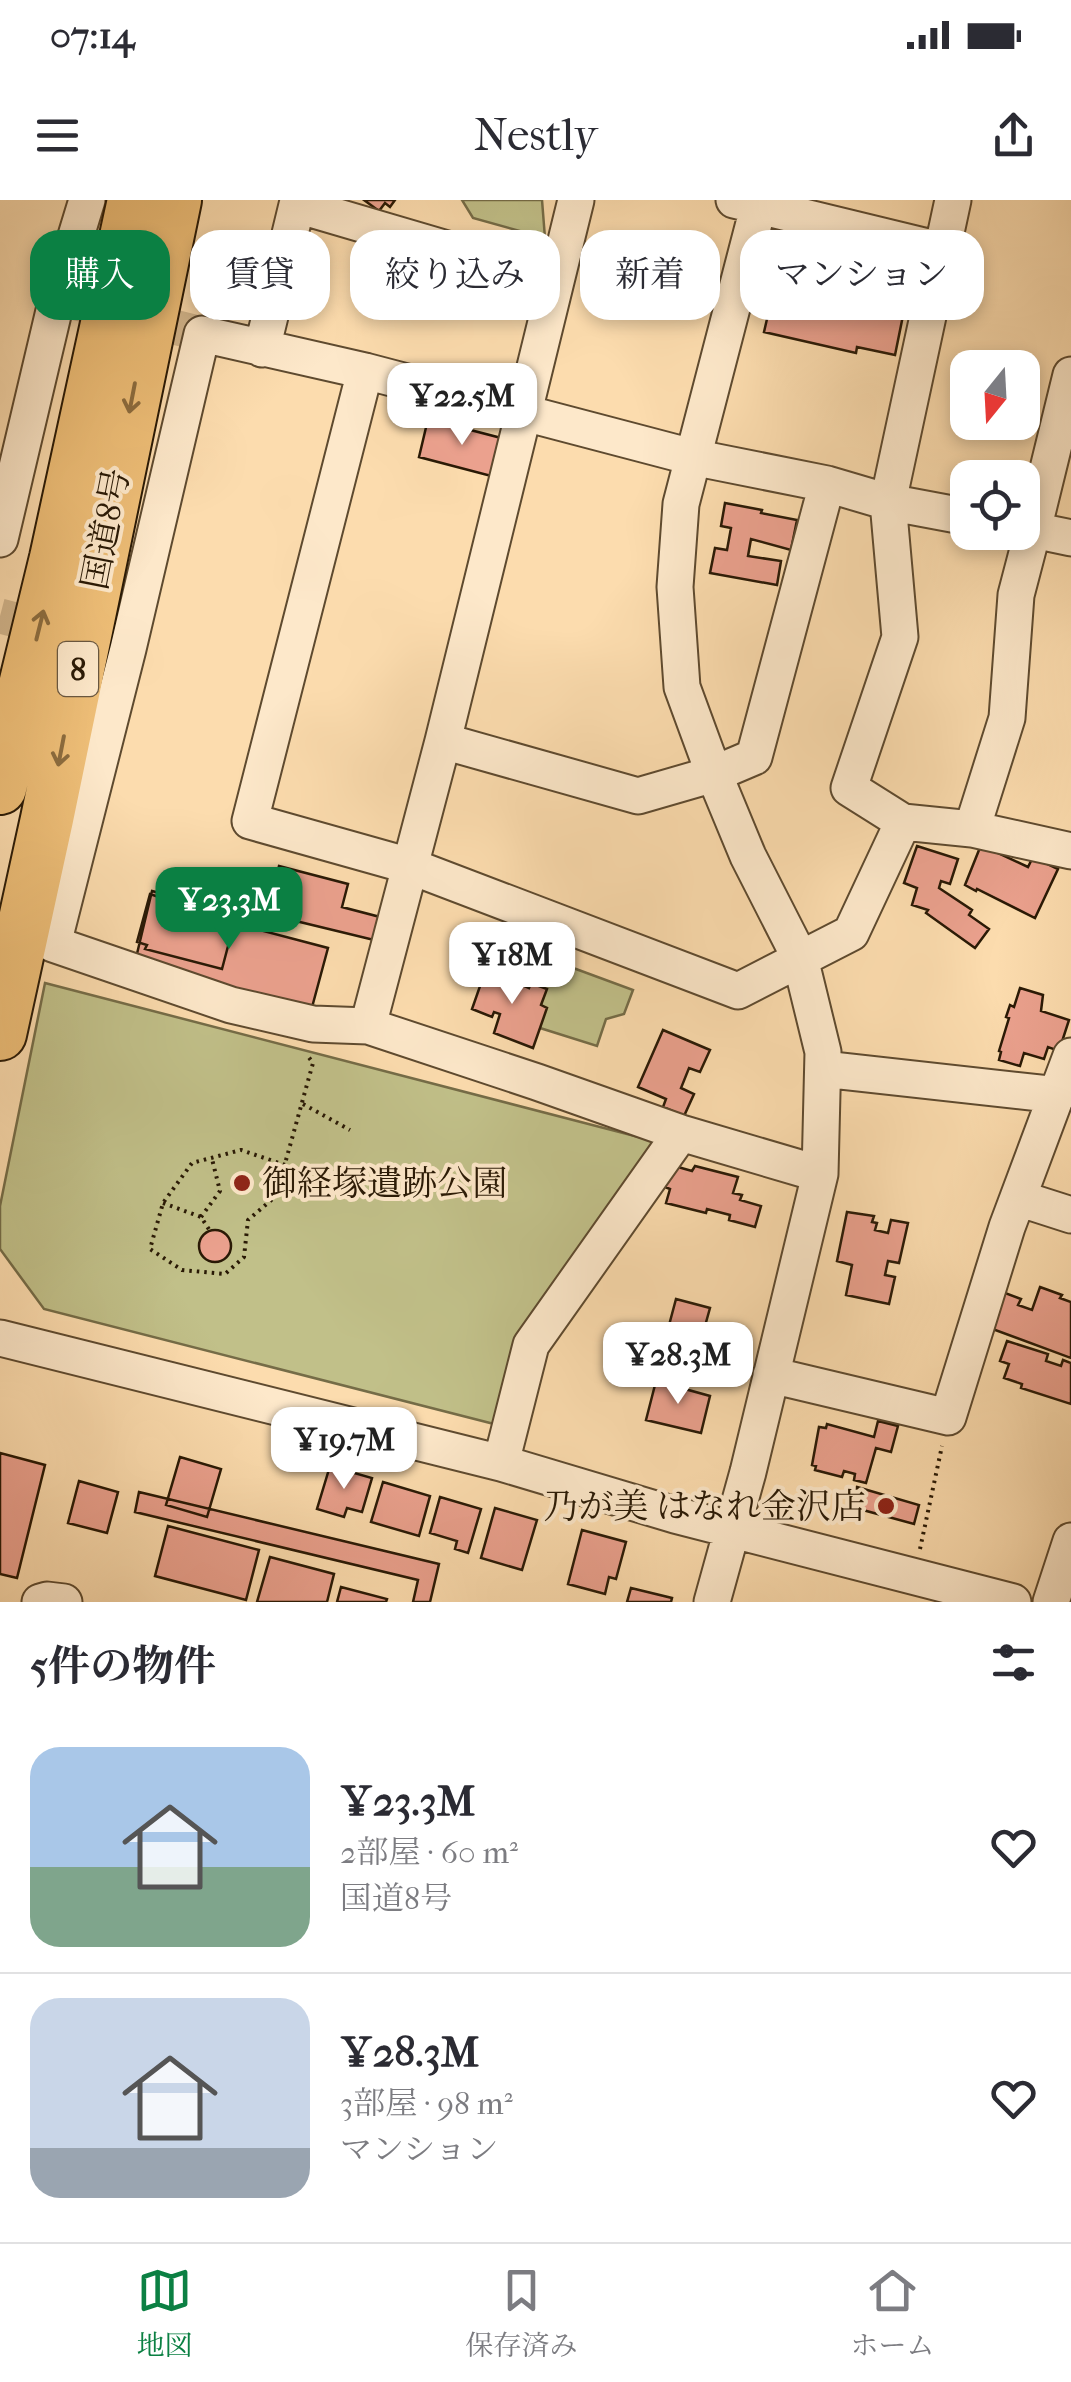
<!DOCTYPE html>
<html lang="ja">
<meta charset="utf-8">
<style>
body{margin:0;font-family:"IM FELL French Canon","Noto Serif JP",serif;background:#f2f2f3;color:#2b2b33;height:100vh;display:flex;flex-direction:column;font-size:38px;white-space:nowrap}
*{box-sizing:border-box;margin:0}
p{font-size:32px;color:#7c7c81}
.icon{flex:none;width:55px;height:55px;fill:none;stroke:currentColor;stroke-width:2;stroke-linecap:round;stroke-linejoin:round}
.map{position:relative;height:1402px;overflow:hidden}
.drawer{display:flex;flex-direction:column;background:#fff;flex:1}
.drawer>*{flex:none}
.banner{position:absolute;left:30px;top:30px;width:1012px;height:90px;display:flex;gap:20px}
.needle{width:65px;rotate:198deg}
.buttons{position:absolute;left:950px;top:150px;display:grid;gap:20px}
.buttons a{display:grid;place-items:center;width:90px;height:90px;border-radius:20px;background:#fff;box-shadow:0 5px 15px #0003;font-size:50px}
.price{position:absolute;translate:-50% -85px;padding:0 22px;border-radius:20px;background:#fff;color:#222;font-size:32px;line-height:65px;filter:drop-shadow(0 2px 5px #0008)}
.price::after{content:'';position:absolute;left:50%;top:60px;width:30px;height:22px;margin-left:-15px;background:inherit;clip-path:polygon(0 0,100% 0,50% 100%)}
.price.active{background:#0b8043;color:#fff}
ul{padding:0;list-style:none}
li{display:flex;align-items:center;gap:30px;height:250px;padding:0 30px}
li+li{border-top:2px solid #e1e1e2}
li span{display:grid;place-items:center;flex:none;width:280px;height:200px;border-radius:30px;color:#555}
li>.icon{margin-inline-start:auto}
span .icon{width:120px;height:120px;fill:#fffc;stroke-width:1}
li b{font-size:42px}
h2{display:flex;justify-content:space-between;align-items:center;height:120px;padding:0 30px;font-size:42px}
.chip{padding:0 35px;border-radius:30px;background:#fff;box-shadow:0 5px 15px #0003;font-size:35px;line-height:90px}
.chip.active{background:#0b8043;color:#fff}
.status{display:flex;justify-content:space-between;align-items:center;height:70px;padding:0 50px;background:#fff;direction:ltr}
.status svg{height:28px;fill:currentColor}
header{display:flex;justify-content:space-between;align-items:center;height:130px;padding:0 30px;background:#fff;font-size:45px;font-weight:600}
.dock{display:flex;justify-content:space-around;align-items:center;height:140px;border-top:2px solid #e1e1e2;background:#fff;font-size:28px;color:#7c7c81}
.dock a{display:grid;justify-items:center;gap:5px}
.dock .active{color:#0b8043}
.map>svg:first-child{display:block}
.green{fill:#c1c089;stroke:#756c47;stroke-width:2.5}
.building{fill:#eba18e;stroke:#291905;stroke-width:2.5}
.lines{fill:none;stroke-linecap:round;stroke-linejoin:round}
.minor-tunnel{stroke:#d2b58c;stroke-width:35;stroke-dasharray:35 18;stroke-linecap:butt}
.minor-casing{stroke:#5e4a2f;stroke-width:39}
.highway-casing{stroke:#291905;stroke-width:56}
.path{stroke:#291905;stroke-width:4;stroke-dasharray:2.5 5;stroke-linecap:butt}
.minor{stroke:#fde8ca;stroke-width:35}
.highway{stroke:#eebe77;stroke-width:52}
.oneway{stroke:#8c6c3e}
.poi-dot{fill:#8f2418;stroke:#fde8ca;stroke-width:4}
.labels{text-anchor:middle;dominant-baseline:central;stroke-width:8;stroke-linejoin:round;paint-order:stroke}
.shield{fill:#fde8ca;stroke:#695740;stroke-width:2.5}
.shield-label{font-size:32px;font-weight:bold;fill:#291905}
.street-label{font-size:35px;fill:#291905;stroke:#fde8ca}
.poi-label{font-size:35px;fill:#291905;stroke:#fde8ca;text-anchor:start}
</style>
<div class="status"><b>07:14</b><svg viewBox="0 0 49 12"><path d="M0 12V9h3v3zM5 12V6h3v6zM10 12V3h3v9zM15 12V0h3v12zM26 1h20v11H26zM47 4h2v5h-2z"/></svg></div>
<header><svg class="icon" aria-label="menu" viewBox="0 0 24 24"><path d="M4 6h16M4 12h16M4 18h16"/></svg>Nestly<svg class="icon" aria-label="share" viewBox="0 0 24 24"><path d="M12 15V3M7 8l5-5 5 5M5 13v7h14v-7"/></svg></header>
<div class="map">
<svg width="1071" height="1402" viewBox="0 0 1071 1402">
<rect width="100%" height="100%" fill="#fcdcae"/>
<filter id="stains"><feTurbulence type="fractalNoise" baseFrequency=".002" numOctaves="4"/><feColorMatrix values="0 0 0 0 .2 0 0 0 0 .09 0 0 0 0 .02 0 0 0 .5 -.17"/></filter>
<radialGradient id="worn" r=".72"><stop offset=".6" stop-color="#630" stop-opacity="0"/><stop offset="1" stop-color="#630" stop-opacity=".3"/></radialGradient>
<path class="green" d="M462 0H542L545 38 473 18Z
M538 755 633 790 624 814 606 819 597 846 540 828Z
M45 783 658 942 498 1225 44 1109 0 1049V1006Z"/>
<path class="building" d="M364 0H395L390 7 385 3 379 11Z
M782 54 885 80 890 74 910 81 895 155 857 147 856 153 764 132Z
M428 219 505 239 495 277 419 257Z
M725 303 762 310 761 313 797 320 791 350 751 339 748 356 781 361 777 385 710 373 715 348 727 350 731 328 721 326Z
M981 645 1028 667 1033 657 1058 669 1035 718 977 689 976 691 965 685Z
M917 646 958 659 950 684 941 681 939 688 972 710 969 715 989 729 975 748 926 713 928 710 912 705 917 688 904 683Z
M279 666 348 684 342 707 380 717 374 740 267 714Z
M152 691 239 713 237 724 328 748 311 811 135 762Z
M160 692 237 712 222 769 145 749 147 745 137 742 150 694 159 697Z
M486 769 529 788 531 783 547 789 541 805 547 808 533 848 494 833 500 814 494 812 492 817 472 809Z
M1020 788 1043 795 1041 811 1069 820 1059 851 1048 847 1044 859 1024 853 1020 866 999 860 1001 852 999 851 1009 818 1006 817 1010 805 1014 807Z
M663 830 710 850 700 872 689 868 681 888 694 894 684 916 663 907 666 899 638 887Z
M671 965 692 971 695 966 738 977 733 993 742 995 740 1000 761 1006 755 1027 729 1020 730 1015 707 1009 706 1013 666 1003 670 989 665 987Z
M847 1012 874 1016 872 1022 877 1023 875 1030 888 1033 891 1020 908 1023 899 1063 888 1061 885 1075 895 1077 889 1104 846 1095 852 1065 837 1061Z
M199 1046a16 16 0 1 1 32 0a16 16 0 1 1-32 0Z
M1040 1087 1062 1095 1060 1098 1071 1102V1158L987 1127 1000 1091 1021 1099 1018 1105 1032 1110Z
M676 1099 710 1108 705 1126 697 1124 695 1129 703 1131 702 1136 730 1143 720 1184 701 1179 700 1185 656 1174Z
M1007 1141 1048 1154 1046 1161 1061 1166 1063 1160 1071 1163V1204L1021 1188 1022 1184 1004 1178 1009 1164 1000 1161Z
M656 1181 710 1196 701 1233 646 1220Z
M878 1221 898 1226 891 1252 876 1248 866 1283 854 1280 855 1274 844 1271 842 1277 815 1270 816 1266 812 1265 819 1227 826 1228 827 1224 874 1237Z
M0 1253 45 1265 17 1378 0 1374Z
M180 1257 221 1269 207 1317 166 1305Z
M330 1266 372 1278 362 1312 347 1308 344 1317 317 1309Z
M79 1281 118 1292 107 1333 68 1323Z
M383 1282 430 1296 419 1336 371 1322Z
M857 1287 919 1305 914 1324 852 1307Z
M139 1292 439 1364 430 1402H413L418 1380 135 1312Z
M440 1297 481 1309 468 1353 455 1349 457 1341 430 1333Z
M495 1308 537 1320 522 1370 481 1358Z
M168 1326 259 1350 246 1400 155 1376Z
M582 1330 626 1342 616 1379 609 1377 605 1394 568 1384Z
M270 1357 334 1374 327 1402H257Z
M341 1387 387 1399 386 1402H337Z
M631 1388 672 1398 671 1402H627Z"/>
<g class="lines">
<path class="minor-tunnel" d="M57 98 202 134
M0 416 57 431"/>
<g class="minor-casing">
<path id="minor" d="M734 0 940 50
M953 0 888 302 968 317
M262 149 297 5 556 81
M365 171 250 621 410 666 738 791 851 733 903 622
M1071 175 1033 330 1071 338
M0 339 57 98 87 0
M443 541 638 596 714 574 754 557 827 284
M972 629 1007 518 1016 395 1033 330 1022 328
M368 826 443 541 576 0
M823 869 1058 895
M820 974 681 933 537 882 368 826 313 824 231 805 53 744 128 449 202 134 365 171 692 257 827 284 888 302 900 437 849 588 903 622 972 629 1071 651
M1018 998 1071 1015
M0 1138 501 1263 675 1315 1013 1402
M771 1175 948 1217 1007 1027 1071 856
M501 1263 531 1145 681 933
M40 1402 47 1400 64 1402
M712 1402 748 1272 820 974 823 852 800 758 748 656 714 574 682 487 675 387 681 304 760 0
M1051 1402 1071 1341"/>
</g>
<g class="highway-casing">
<path id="highway" d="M0 588 56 358 134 0
M0 834 47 619 175 0"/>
</g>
<path class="path" d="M303 904 350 930
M285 965 241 950 192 963 163 1003 150 1049 182 1070 225 1074 244 1057 248 1020 276 996 313 863 307 855
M163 1003 201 1017 210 1031
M201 1017 220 991 212 959
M920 1349 942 1246"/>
<use href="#minor" class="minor"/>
<use href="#highway" class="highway"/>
</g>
<defs><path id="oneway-shaft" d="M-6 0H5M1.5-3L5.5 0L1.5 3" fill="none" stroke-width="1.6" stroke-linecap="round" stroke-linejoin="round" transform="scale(2.5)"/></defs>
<g class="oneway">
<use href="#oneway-shaft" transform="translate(132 198) rotate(101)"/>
<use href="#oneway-shaft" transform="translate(40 425) rotate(-76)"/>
<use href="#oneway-shaft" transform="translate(61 551) rotate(101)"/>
</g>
<g class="poi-dot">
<circle cx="242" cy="983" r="10"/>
<circle cx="886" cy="1306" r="10"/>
</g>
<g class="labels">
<rect class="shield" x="58" y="442" width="40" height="54" rx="8"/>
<g class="shield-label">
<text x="78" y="469">8</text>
</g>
<g class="street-label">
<text transform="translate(106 329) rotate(-79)">国道8号</text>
</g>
<g class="poi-label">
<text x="262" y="983">御経塚遺跡公園</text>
<text x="866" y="1306" text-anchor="end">乃が美 はなれ金沢店</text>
</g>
</g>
<rect width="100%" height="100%" filter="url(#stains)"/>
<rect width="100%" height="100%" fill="url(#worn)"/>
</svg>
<div class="buttons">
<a><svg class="needle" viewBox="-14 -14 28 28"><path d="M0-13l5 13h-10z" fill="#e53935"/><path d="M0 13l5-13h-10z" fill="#7c7c81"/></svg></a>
<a><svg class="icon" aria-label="locate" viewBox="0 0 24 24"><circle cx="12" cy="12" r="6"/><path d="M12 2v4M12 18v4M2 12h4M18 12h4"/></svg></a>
</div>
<b class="price" style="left:462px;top:248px">¥22.5M</b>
<b class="price active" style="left:229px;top:752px">¥23.3M</b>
<b class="price" style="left:512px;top:807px">¥18M</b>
<b class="price" style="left:678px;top:1207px">¥28.3M</b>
<b class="price" style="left:344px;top:1292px">¥19.7M</b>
<div class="banner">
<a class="chip active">購入</a>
<a class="chip">賃貸</a>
<a class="chip">絞り込み</a>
<a class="chip">新着</a>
<a class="chip">マンション</a>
</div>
</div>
<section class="drawer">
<h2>5件の物件<svg class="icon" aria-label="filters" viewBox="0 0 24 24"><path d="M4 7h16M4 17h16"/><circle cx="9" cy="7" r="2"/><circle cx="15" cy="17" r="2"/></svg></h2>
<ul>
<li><span style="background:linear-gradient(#a9c7e8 60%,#7fa58c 0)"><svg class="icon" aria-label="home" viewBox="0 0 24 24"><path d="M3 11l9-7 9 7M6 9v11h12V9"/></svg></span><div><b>¥23.3M</b><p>2部屋 · 60 m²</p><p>国道8号</p></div><svg class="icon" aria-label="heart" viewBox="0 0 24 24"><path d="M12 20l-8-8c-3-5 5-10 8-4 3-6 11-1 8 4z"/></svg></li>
<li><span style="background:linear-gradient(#c9d6e8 75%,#9aa5b1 0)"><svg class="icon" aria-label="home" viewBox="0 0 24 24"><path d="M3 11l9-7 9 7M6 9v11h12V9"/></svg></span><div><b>¥28.3M</b><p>3部屋 · 98 m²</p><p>マンション</p></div><svg class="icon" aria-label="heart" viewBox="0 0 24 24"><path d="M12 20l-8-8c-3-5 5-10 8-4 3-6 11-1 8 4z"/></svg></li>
</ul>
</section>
<nav class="dock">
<a class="active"><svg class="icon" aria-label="map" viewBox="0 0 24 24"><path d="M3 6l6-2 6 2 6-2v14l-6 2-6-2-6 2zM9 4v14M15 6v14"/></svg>地図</a>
<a><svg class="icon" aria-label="saved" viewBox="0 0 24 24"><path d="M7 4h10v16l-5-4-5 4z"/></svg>保存済み</a>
<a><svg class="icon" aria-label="home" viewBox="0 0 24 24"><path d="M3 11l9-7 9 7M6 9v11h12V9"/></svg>ホーム</a>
</nav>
